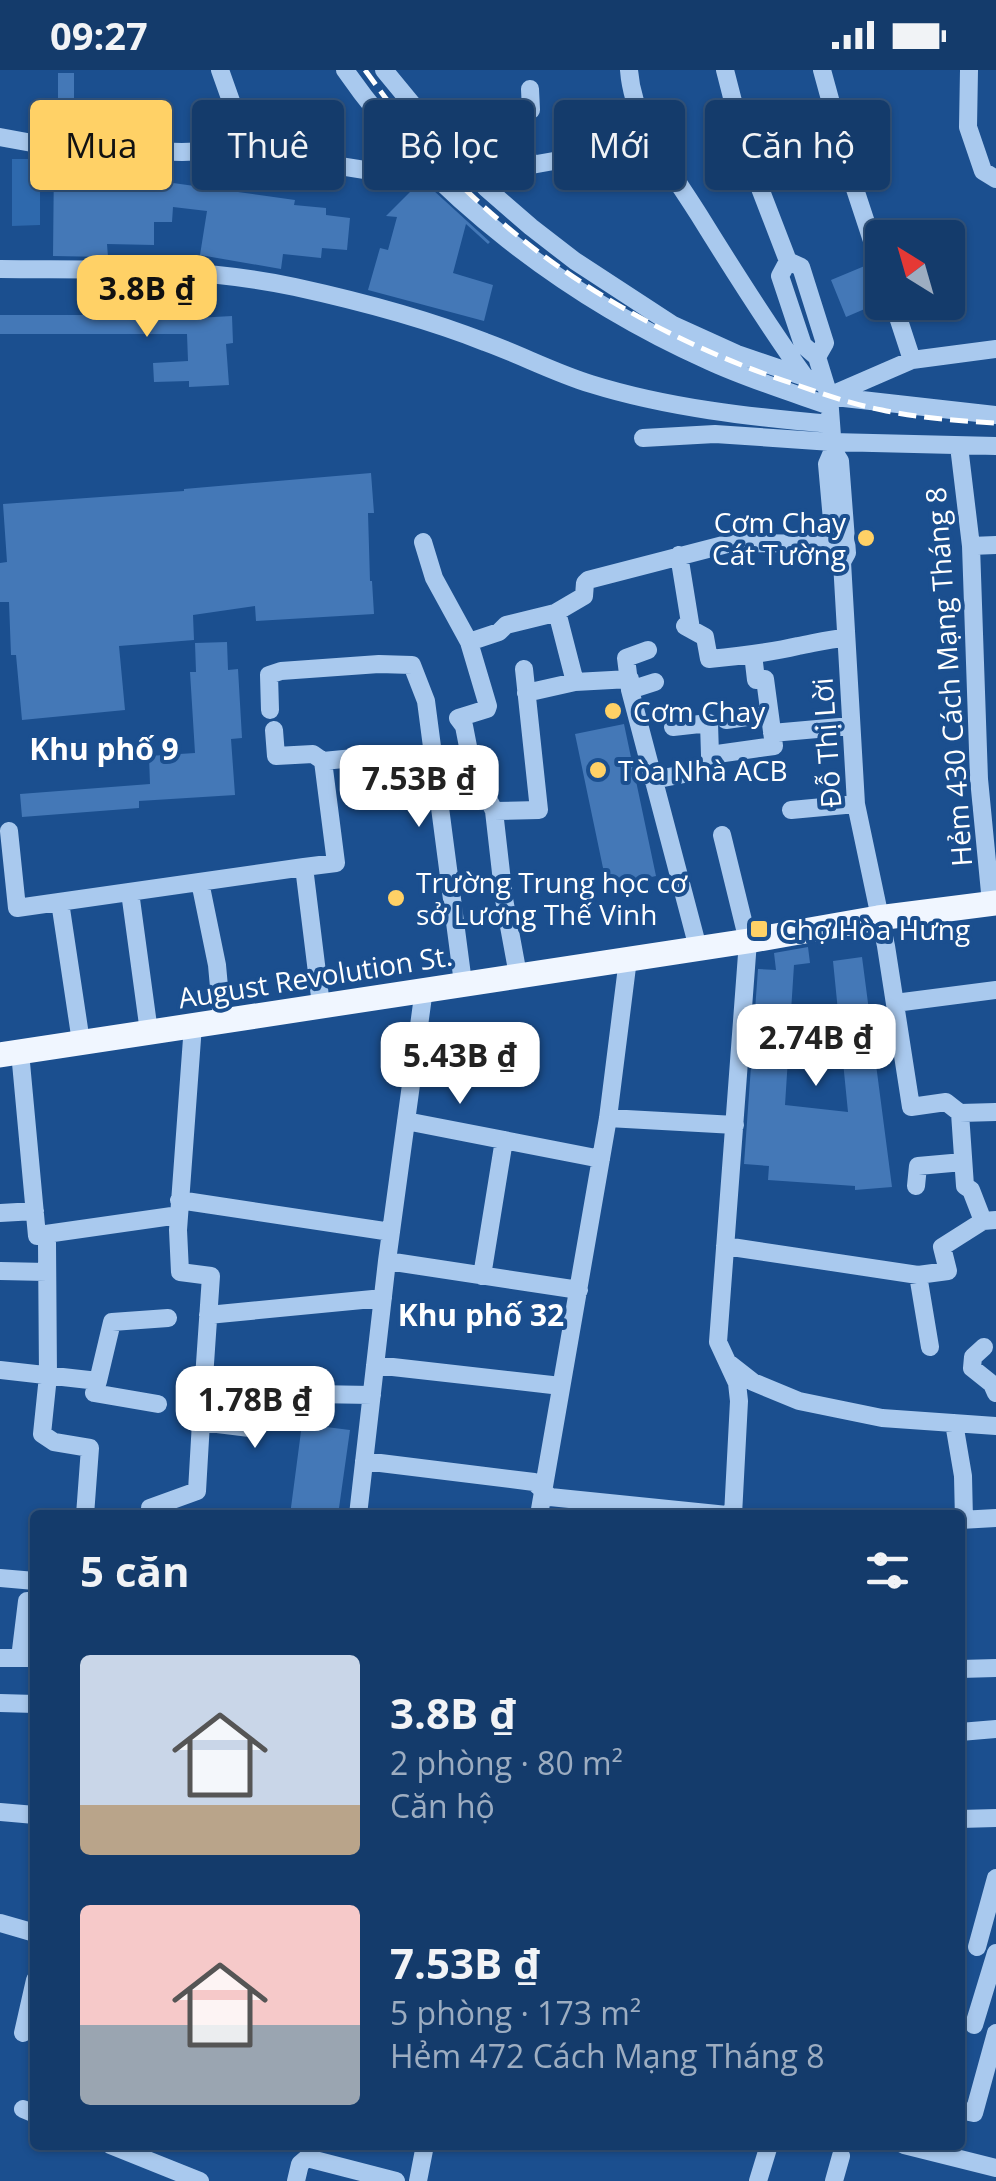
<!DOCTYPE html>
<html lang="vi">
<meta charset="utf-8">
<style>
body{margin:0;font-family:"Open Sans",sans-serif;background:#1d4271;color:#f1f3f6;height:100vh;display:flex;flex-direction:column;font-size:38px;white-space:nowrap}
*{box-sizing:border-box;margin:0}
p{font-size:32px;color:#9dadc1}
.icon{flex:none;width:55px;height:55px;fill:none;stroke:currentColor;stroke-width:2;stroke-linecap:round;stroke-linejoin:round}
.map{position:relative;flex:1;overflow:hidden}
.details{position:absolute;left:30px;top:1440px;width:935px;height:640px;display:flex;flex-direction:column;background:#143b6b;border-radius:10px;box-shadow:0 2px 8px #0004,0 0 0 2px #33557e}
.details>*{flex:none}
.top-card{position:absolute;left:30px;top:30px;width:938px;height:90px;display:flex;gap:20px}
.needle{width:65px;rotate:323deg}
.controls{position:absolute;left:865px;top:150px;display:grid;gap:20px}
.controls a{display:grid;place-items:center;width:100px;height:100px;border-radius:10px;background:#143b6b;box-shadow:0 2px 8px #0004,0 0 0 2px #33557e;font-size:50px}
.price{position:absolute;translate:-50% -85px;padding:0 22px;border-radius:20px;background:#fff;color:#222;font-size:32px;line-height:65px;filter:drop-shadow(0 2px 5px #0008)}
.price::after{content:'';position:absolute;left:50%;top:60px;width:30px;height:22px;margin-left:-15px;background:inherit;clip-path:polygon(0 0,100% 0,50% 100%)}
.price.on{background:#ffd166;color:#111}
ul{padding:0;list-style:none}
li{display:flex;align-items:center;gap:30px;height:250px;padding:0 50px}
li span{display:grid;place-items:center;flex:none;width:280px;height:200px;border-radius:10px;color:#555}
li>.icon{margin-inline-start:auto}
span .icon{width:120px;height:120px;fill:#fffc;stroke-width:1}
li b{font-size:42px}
h2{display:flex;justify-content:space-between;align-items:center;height:120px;padding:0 50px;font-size:42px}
.tag{padding:0 35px;border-radius:10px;background:#143b6b;box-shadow:0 2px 8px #0004,0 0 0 2px #33557e;font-size:35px;line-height:90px}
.tag.on{background:#ffd166;color:#111}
.status{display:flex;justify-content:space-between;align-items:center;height:70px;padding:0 50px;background:#143b6b;direction:ltr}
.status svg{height:28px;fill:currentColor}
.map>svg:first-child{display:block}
.green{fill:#2e69ad}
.building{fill:#4478b7}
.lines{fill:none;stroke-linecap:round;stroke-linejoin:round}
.minor{stroke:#a9c9ee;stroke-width:18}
.major{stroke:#f0f6ff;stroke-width:25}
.rail{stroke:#fff;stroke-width:5;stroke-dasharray:18 8;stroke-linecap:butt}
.poi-dot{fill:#ffd166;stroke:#1b4f8f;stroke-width:4}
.labels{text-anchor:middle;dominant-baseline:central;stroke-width:8;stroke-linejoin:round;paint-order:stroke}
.poi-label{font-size:28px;fill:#fff;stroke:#1b4f8f;text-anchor:start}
.street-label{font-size:28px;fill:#fff;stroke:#1b4f8f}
.neighbourhood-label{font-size:30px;font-weight:bold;fill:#fff;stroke:#1b4f8f}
</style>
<div class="status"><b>09:27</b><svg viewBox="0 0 49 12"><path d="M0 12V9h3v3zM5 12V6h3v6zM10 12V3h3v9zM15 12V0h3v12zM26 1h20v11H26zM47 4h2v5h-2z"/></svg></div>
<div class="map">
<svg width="996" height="2111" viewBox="0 0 996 2111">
<rect width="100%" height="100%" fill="#1b4f8f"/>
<path class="green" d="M12 89H40V155L12 156Z"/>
<path class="building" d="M58 3H74V32H58Z
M54 90 106 93 107 103 156 104V109L173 110V113L295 130 294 135 326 138V145L350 148 347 180 322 178 321 188 283 184 281 199 200 185 207 141 173 137 172 152H154V175L107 174 108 187 53 186Z
M422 110 490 172 488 174 466 154 453 203 493 215 484 251 368 220 380 178 388 180 397 147 386 146Z
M867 195 871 206 878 213 882 222 881 232 846 247 831 210Z
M0 245H179V249L232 246 233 273 226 274 229 315 189 317V311L154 312 153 293 188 291 187 264H0Z
M371 403 374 443H368L370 511H372L374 544 256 551 255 536 193 545 194 570 119 576 125 640 22 650 16 585H11L9 532H0V493L7 492 3 434 184 421V419Z
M227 572 228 600 238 599 242 668 231 669 235 725 139 731V738L22 747 20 724 150 714 149 686 195 683 190 602H196L195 573Z
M624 654 656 806 607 817 575 664Z
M808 877 810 893 794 895 785 1035 848 1042 833 891 862 887 892 1117 855 1120V1116L768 1110 769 1096 744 1094 758 899 776 900 774 883Z
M302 1354 350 1360 339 1438H335L334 1445H290Z"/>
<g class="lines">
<path class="minor" d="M345 0C432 126 570 229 709 291 748 309 790 322 830 336
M384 0 440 68 486 118 531 157 575 191 673 255 737 284 825 314
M629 0C633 54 671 100 699 145 733 200 767 254 805 307
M725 0 746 82 788 191 801 197 825 273 817 287
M822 0 853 113 882 201
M969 0 968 57 983 101 996 109
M0 67 65 79 182 82 239 80 231 31 220 0
M239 80 390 104 418 88
M529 95 519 41 531 40 530 19
M474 105 582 86 646 59
M788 191 780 206 803 275 817 287 829 326 833 380 840 391 847 483 842 492 856 734 886 876 911 1037 946 1032 960 1043 996 1042
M0 199C100 200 197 196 295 217 359 231 424 248 485 272 521 285 555 303 591 314 668 338 751 347 831 354
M893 232 912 290
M829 326 912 290 996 279
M835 327 996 345
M643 368 715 364 832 372 996 376
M959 376 971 476 979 709 991 833
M833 380 827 394 835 484
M423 472 434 508 469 572 488 636 487 639 458 648 464 656 471 692 494 741 504 829 518 905
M971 476 996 475
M679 485 691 559
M685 556 705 567 709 589C739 586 769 583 798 576 815 573 828 569 846 568
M469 572 499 562 506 555 555 543 584 526 585 513 588 510 731 473 834 474
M648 580 626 588 630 620 698 878
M575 612 630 609
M630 620 655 612
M526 623 575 612 557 542
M270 640 269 605 281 601 379 594 412 595 426 631 463 913
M726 650 769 644
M673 657 709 653 710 685
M274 660 276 686 313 684 323 691
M772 663 851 656
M653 710 710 699V685L774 676 765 609 756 610 753 584
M791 740 856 734
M494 741 539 740 524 599
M9 761 17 838 304 797
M722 765 748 871 718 1272 737 1313 739 1331 733 1445
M200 812 217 895 222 950
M130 822 149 962
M60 832 81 972
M895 933 996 920
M321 935 304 797 336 793 323 691 385 685
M193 955 178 1160 180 1202 211 1206 201 1352
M20 982 37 1166 46 1164 47 1173 48 1306 42 1364 54 1372 90 1378 85 1445
M960 1043 965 1116 971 1120 983 1151
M608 1048 735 1055
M406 1051 601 1089
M916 1116 918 1096 963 1092
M179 1130 391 1162
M0 1143 35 1141
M46 1164 179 1145
M725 1176 918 1205 948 1201 942 1177 983 1151 996 1150
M387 1191 579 1220
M0 1201 47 1202
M918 1205 930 1277
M482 1206 504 1070
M208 1245 383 1228
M984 1277 973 1287 972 1298 992 1314 996 1323
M730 1294 753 1312 799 1331 882 1348 996 1356
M375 1295 561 1316
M0 1300 98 1311 112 1252 168 1248
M98 1311 94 1323 158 1334
M954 1353 963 1406 964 1450
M364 1391 534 1412 550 1427 727 1445
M150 1445V1438L197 1421 201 1352 250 1358 254 1323 372 1325
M358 1445 387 1191 424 919
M539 1445 608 1048 628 889
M960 1450 996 1448
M0 1508 35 1511
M0 1588H35
M20 1588 27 1531H35
M960 1599 996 1598
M0 1633 35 1634
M960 1662 996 1659
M0 1742 35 1745
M960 1749 996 1748
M0 1853 35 1863
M977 1877 996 1808
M974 1955 996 1883
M23 1963 35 1910
M23 2039 35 2044
M960 2040 974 2043 996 1963
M110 2075 200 2111
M904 2075 996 2098
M296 2111 300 2094 307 2088 396 2111
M418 2111 425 2075
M758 2111 769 2075
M834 2111 841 2086"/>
<path class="major" d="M0 985 748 871 878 848 996 833"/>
<path class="rail" d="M365 0C389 33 413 66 441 95 539 198 660 270 794 314 823 324 852 334 882 340 920 348 958 351 996 353"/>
</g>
<g class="poi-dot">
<circle cx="866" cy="468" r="10"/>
<circle cx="613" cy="641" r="10"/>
<circle cx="598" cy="700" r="10"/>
<circle cx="396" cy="828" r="10"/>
<rect x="749" y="849" width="20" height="20" rx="5"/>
</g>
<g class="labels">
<g class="poi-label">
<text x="846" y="452" text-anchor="end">Cơm Chay<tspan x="846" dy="32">Cát Tường</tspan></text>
<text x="633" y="641">Cơm Chay</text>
<text x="618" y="700">Tòa Nhà ACB</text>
<text x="416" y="812">Trường Trung học cơ<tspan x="416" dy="32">sở Lương Thế Vinh</tspan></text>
<text x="779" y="859">Chợ Hòa Hưng</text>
</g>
<g class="street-label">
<text transform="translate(948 607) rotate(-94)">Hẻm 430 Cách Mạng Tháng 8</text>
<text transform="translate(826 673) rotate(-94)">Đỗ Thị Lời</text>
<text transform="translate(315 906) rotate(-9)">August Revolution St.</text>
</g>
<g class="neighbourhood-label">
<text x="104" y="678">Khu phố 9</text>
<text x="481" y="1244">Khu phố 32</text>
</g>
</g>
</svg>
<div class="controls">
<a><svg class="needle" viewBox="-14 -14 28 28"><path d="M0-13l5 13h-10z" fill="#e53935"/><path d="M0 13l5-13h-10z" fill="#9dadc1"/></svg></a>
</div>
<b class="price on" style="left:147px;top:270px">3.8B ₫</b>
<b class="price" style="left:419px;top:760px">7.53B ₫</b>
<b class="price" style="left:816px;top:1019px">2.74B ₫</b>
<b class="price" style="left:460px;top:1037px">5.43B ₫</b>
<b class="price" style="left:255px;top:1381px">1.78B ₫</b>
<div class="top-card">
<a class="tag on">Mua</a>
<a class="tag">Thuê</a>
<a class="tag">Bộ lọc</a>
<a class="tag">Mới</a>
<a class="tag">Căn hộ</a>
</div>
<section class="details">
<h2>5 căn<svg class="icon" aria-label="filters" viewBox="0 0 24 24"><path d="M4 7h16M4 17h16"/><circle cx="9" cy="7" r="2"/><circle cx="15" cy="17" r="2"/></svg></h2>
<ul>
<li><span style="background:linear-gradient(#c9d6e8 75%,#b9a48a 0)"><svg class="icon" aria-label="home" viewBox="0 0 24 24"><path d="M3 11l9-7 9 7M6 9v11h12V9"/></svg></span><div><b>3.8B ₫</b><p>2 phòng · 80 m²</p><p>Căn hộ</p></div></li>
<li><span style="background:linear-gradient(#f6c9c9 60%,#9aa5b1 0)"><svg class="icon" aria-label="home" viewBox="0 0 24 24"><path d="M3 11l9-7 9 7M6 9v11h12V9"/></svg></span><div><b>7.53B ₫</b><p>5 phòng · 173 m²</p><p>Hẻm 472 Cách Mạng Tháng 8</p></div></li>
</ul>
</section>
</div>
